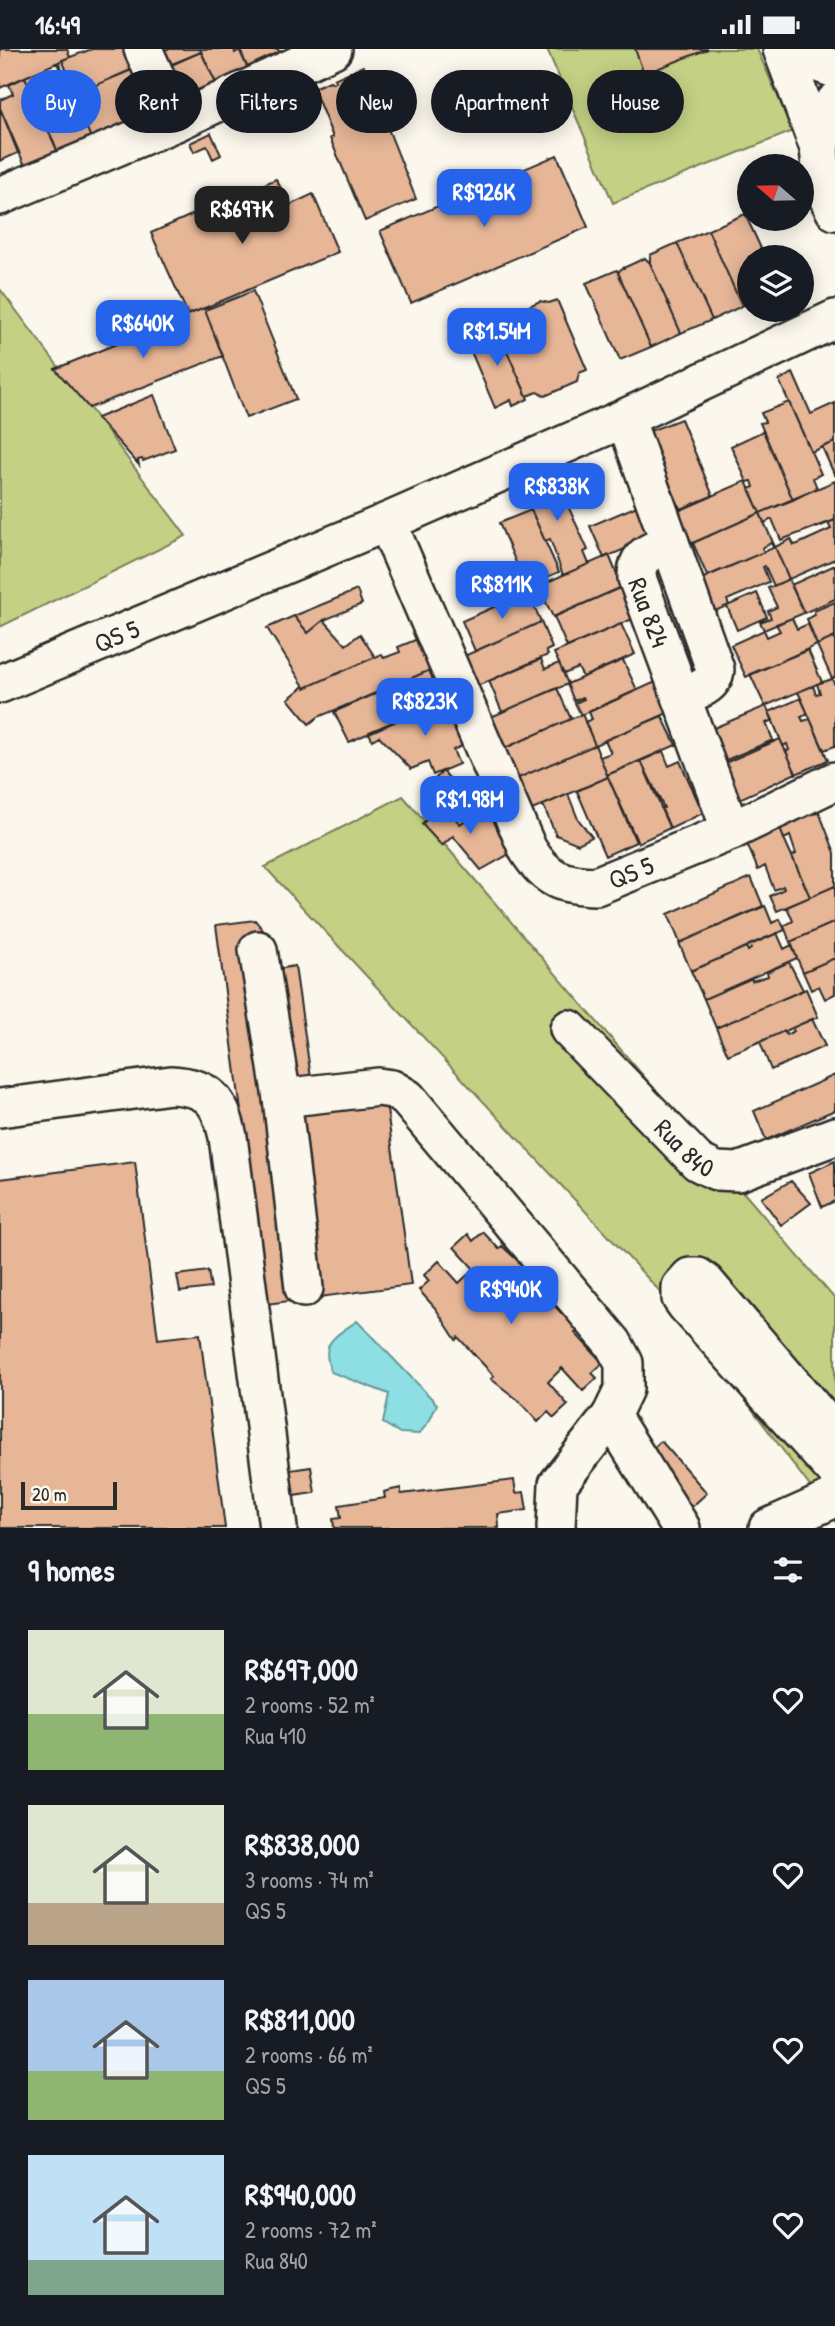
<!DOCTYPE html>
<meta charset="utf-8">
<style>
body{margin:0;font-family:"Patrick Hand",sans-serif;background:#20242c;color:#f1f3f6;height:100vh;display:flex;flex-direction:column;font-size:26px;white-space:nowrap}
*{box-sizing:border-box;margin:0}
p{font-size:23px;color:#9ea1a6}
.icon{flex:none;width:38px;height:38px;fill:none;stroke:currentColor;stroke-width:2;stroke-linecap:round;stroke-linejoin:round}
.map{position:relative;height:1479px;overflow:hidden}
.details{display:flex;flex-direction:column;background:#171b24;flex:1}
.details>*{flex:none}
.hud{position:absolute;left:21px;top:21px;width:794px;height:63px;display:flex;gap:14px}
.needle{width:46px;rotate:290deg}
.controls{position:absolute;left:737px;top:105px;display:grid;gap:14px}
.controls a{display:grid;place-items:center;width:77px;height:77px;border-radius:50%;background:#171b24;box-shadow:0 4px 18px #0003;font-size:35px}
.scale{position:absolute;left:21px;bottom:18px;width:96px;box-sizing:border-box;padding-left:7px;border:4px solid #2b2b2b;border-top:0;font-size:19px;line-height:24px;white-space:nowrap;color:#2b2b2b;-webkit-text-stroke:5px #fbf7ec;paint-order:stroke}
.price{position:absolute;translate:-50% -60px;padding:0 16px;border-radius:14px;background:#2563eb;color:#fff;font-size:23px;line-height:46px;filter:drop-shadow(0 2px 4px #0008)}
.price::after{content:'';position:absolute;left:50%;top:42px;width:21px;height:16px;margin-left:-10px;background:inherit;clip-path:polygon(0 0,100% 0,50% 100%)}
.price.on{background:#222;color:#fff}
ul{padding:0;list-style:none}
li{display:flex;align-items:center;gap:21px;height:175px;padding:0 28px}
li span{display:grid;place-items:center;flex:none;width:196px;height:140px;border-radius:0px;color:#555}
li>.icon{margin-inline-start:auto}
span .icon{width:84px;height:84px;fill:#fffc;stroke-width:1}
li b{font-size:30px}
h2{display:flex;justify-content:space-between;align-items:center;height:84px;padding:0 28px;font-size:30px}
.tag{padding:0 24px;border-radius:32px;background:#171b24;box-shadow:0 4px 18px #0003;font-size:24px;line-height:63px}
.tag.on{background:#2563eb;color:#fff}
.status{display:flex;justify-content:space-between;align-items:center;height:49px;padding:0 35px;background:#171b24;direction:ltr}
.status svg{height:19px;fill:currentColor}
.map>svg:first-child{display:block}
.green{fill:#c4d184;stroke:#787e58;stroke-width:2}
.water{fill:#8ddfe4;stroke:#66979a;stroke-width:2}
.building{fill:#e6b697;stroke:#2b2b2b;stroke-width:2}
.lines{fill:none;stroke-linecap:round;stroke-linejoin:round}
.minor-casing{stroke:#2b2b2b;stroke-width:42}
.minor{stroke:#fbf7ec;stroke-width:37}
.labels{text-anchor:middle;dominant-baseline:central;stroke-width:6;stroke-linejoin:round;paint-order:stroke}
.street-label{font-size:26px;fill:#2b2b2b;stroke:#fbf7ec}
</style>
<div class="status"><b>16:49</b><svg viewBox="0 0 49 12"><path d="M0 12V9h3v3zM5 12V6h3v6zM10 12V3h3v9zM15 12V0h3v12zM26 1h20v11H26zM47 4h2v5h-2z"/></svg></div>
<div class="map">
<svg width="835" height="1479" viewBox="0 0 835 1479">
<rect width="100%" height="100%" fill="#fbf7ec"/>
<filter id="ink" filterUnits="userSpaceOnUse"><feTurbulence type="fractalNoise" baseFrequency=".0143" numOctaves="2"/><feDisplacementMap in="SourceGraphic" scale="14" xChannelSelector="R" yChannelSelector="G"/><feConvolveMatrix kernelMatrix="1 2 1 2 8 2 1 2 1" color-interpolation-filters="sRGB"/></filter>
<g filter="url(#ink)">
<path class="green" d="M547 0H757L793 82 613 154Z
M0 240 186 487 0 578Z
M403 747 835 1250V1471L681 1265 265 818Z"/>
<path class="water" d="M357 1272 437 1355 430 1371 419 1385 400 1384 383 1374 389 1345 331 1323C320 1293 333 1289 357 1272Z"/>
<path class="building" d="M0 0H67L70 8 0 39Z
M92 0H125L134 20 73 46 67 33 71 31 62 11Z
M162 0H200L201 3 172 15Z
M200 0H234L235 4 240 1 250 24 218 39Z
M239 0H278L282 10 250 25Z
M635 0H708L644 25Z
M201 3 216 34 183 49 169 17Z
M59 13 76 53 69 56 71 60 78 57 92 92 59 106 25 28 39 22 42 30 61 23 57 14Z
M363 17 416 150 365 172 330 89 333 88 313 39 330 32 333 34 336 32 334 30Z
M135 19 155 66 93 94 73 46Z
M25 28 58 103 25 117 0 59V51L13 45 9 36Z
M0 59 18 104 0 112Z
M211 84 221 106 213 110 207 97 194 103 190 94Z
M557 106 588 178 411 254 380 182Z
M276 130 290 156 313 145 338 203 188 266 151 184 196 164 199 169 261 140 260 137Z
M745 165 765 208H749V254L742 257 708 181Z
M708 181 742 257 712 271 677 194Z
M677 194 712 271 681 284 650 214V206Z
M645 209 650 214 681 284 651 298 618 224 621 220Z
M617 221 651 298 620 311 586 234Z
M253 242 296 350 246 369 205 261Z
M557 251 587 321 579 324 577 333 545 347 537 343 527 347 496 278 507 273 509 266 540 252 549 254Z
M204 259 223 307 89 359 55 320Z
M495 275 528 350 513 357 511 351 495 359 467 293 483 285 481 281Z
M793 324 811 365 835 354V393L811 403 779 331Z
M154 346 175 400 143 412 142 410 138 411 139 416 97 369Z
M789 353 821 425 813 429 817 439 793 451 760 374 765 373 761 364Z
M681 370 713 447 681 461 647 383Z
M763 382 793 451 760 464 749 440 754 438 752 432 747 433 731 397Z
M835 393V427L822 398Z
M553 424 588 501 584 503 589 515 563 526 550 490 545 492 521 438Z
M746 432 760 464 688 496 672 464Z
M835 432V471L781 491 772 470 764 474 760 464Z
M644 454 657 486 604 509 590 477Z
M531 461 559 523 526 537 499 474Z
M760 464 775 498H773L771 494 762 499 764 503 707 527 693 494Z
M835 471V510L789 530 775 498 791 490 794 496 798 495 831 480 828 474 816 479Z
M775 498 789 530 774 537 765 517 763 518 769 533 727 551 729 556 715 562 701 530Z
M609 506 622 538 553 568 538 537Z
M835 516V550L804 564 791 536Z
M789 530 804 564 764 581 760 573 771 569 768 562 777 558 768 539Z
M622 538 635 569 567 598 554 568Z
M357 541 362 555 324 571 308 584 294 567Z
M528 543 541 573 475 602 462 572Z
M757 544 767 568 737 581 727 557Z
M835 553V588L817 596 807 570 815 566 814 562Z
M294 567 308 584 324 571 346 596 360 585 375 608 305 639 267 579Z
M792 569 797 580 808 575 817 596 746 628 731 596 764 581 767 588 780 582 776 575Z
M541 573 552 599 546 602 548 606 475 638 462 608Z
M621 575 635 605 583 628 578 619 564 625 554 604Z
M835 588V628L832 630 817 596Z
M420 589 433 620 318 668 309 675 288 650 304 637 305 639 382 605 384 609 400 603 398 598Z
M808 601 822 633 765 657 750 625Z
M541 610 545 620 559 614 568 635 502 663 489 632Z
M623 611 637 641 581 666 575 654 584 650 583 648 574 652 567 635Z
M432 620 446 650 349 693 334 663Z
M832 630 835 636V697L824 701 798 643 813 637 816 645 820 644 817 635Z
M660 631 679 659 595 696 585 673 592 670 589 663Z
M557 639 571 670 505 699 491 668Z
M801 649 808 665 801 668 803 672 810 670 828 711 796 725 786 702 789 701 787 695 783 697 769 663Z
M447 650 466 695 453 701 459 715 433 726 428 713 411 720 379 687 372 691 369 683Z
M766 657 773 671 766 674 773 691 724 712 704 683Z
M582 665 595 696 516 730 503 700Z
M662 667 676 696 607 726 600 708 611 704 605 691Z
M780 690 796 724 735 752 718 717Z
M595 696 608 728 530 762 516 730Z
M663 702 669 717 680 712 703 764 670 780 661 760 664 759 641 712Z
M641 712 670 779 638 794 607 726Z
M443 722 483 768 474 774 469 769 460 775 427 738Z
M608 728 636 793 605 807 577 742Z
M568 745 578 770 592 788 578 795 556 786 543 756Z
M443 755 460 775 469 769 474 774 492 761 511 804 481 821 453 787 442 797 422 775Z
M813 762 815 765 819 763 835 804V837L810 848 792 807 796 805 790 787 784 790 780 779Z
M779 778 810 848 777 862 770 847 784 840 783 837 774 841 765 817 758 821 746 792Z
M751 828 763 857 680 894 668 865Z
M835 837V873L790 893 784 877 793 872 787 858Z
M765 857 772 874 780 870 785 881 691 922 679 894Z
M255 871 266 885 272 921 295 917 311 1029 385 1046 411 1236 267 1255 216 876Z
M835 873V909L803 923 790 893Z
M777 884 784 900 792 896 797 909 704 950 691 922 746 898 748 902 751 900 749 896Z
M835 909V945L825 950 819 937 811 941 803 923Z
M789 913 803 941 716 979 704 950 752 929V932L768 927 767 923Z
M806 940 818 968 728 1006 716 979Z
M812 970 825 997 771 1021 760 993 784 982 786 986 794 982 792 979Z
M835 1026V1061L766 1091 754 1062Z
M835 1112V1152L822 1158 809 1124Z
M135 1113 158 1290 200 1285 225 1479H0V1130Z
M791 1132 811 1154 781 1176 761 1149Z
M483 1183 499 1200 502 1197 529 1222 526 1226 563 1266 566 1264 578 1282 575 1284 603 1314 592 1324 597 1329 583 1342 562 1319 548 1333 568 1356 554 1369 548 1363 538 1373 518 1351 491 1330 494 1327 458 1288 456 1291 436 1260 419 1241 429 1232 424 1226 439 1212 459 1234 474 1220 454 1198 468 1185 473 1192Z
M208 1222 211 1239 180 1243 177 1226Z
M661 1392 707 1444 686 1463 656 1429 666 1420 650 1402Z
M311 1418 315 1444 293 1447 290 1421Z
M514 1431 516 1444 524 1443 527 1461 498 1465 499 1479H334L333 1470 341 1469 339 1456 385 1449 384 1443 387 1442 401 1439V1445Z"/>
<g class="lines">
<g class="minor-casing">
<g id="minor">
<path d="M143 0 176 73"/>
<path d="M782 0 819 99"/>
<path d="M783 2 835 20"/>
<path d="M835 53 819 99 823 139 835 162"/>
<path d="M0 147 176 73 333 0"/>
<path id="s1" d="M625 369 670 494C651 503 636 505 637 529L731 782"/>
<path id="s2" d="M387 473 528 801C547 831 562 836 596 837L731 782 835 732"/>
<path d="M670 494 715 620C714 638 697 641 682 647"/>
<path id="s3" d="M0 635 387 473 625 369 835 270"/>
<path d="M258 901 282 1049"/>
<path id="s4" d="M569 980 698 1113 716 1122 738 1123 835 1087"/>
<path d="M0 1059 171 1036C210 1038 220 1052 228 1088L278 1479"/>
<path d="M304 1239 282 1049 378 1038 392 1040 407 1049 613 1294 624 1314V1340L611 1367"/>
<path d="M835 1385 705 1233 698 1228H690L681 1238V1249L686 1256 835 1421"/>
<path d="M556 1479 558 1435 611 1367 681 1479"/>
<path d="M768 1479 835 1449"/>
</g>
</g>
<use href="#minor" class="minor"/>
</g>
</g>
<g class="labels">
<g class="street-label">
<text stroke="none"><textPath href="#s1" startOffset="222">Rua 824</textPath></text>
<text stroke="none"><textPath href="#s3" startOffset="126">QS 5</textPath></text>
<text stroke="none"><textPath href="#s2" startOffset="476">QS 5</textPath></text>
<text stroke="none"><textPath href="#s4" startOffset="166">Rua 840</textPath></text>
</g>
</g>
</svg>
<div class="controls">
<a><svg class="needle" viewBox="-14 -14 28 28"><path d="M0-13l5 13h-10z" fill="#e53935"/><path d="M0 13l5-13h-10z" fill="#9ea1a6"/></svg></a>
<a><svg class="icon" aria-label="layers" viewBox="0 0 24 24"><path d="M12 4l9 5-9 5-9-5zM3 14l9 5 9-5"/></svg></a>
</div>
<div class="scale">20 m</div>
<b class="price" style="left:484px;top:180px">R$926K</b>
<b class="price on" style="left:242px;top:197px">R$697K</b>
<b class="price" style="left:143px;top:311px">R$640K</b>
<b class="price" style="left:497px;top:319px">R$1.54M</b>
<b class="price" style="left:557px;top:474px">R$838K</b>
<b class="price" style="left:502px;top:572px">R$811K</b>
<b class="price" style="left:425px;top:689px">R$823K</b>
<b class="price" style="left:470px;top:787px">R$1.98M</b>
<b class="price" style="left:511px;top:1277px">R$940K</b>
<div class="hud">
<a class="tag on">Buy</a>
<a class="tag">Rent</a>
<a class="tag">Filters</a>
<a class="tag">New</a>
<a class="tag">Apartment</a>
<a class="tag">House</a>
</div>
</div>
<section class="details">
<h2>9 homes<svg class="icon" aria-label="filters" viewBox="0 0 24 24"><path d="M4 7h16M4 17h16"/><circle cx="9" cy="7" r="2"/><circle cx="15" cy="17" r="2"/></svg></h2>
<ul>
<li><span style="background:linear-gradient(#dfe7d0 60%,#8fb573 0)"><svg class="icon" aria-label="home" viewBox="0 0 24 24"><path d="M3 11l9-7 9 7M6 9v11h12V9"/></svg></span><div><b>R$697,000</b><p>2 rooms · 52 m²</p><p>Rua 410</p></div><svg class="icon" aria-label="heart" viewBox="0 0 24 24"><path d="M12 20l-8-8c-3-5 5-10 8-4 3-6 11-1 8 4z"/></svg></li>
<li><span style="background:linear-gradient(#dfe7d0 70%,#b9a48a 0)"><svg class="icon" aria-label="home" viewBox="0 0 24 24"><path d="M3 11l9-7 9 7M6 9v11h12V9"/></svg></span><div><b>R$838,000</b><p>3 rooms · 74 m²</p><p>QS 5</p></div><svg class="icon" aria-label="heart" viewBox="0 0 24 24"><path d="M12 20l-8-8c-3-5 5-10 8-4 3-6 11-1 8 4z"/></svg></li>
<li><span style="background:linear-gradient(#a9c7e8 65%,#8fb573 0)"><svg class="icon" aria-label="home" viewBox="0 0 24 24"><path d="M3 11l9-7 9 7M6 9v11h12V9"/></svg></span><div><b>R$811,000</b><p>2 rooms · 66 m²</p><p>QS 5</p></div><svg class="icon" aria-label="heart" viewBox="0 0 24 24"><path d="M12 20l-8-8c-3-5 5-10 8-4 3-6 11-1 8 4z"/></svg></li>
<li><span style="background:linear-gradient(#bfe0f5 75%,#7fa58c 0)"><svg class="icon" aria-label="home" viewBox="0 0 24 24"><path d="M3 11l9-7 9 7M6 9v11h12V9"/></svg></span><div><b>R$940,000</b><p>2 rooms · 72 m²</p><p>Rua 840</p></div><svg class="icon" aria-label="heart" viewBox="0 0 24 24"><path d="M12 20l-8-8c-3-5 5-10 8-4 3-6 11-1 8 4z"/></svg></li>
</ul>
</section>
